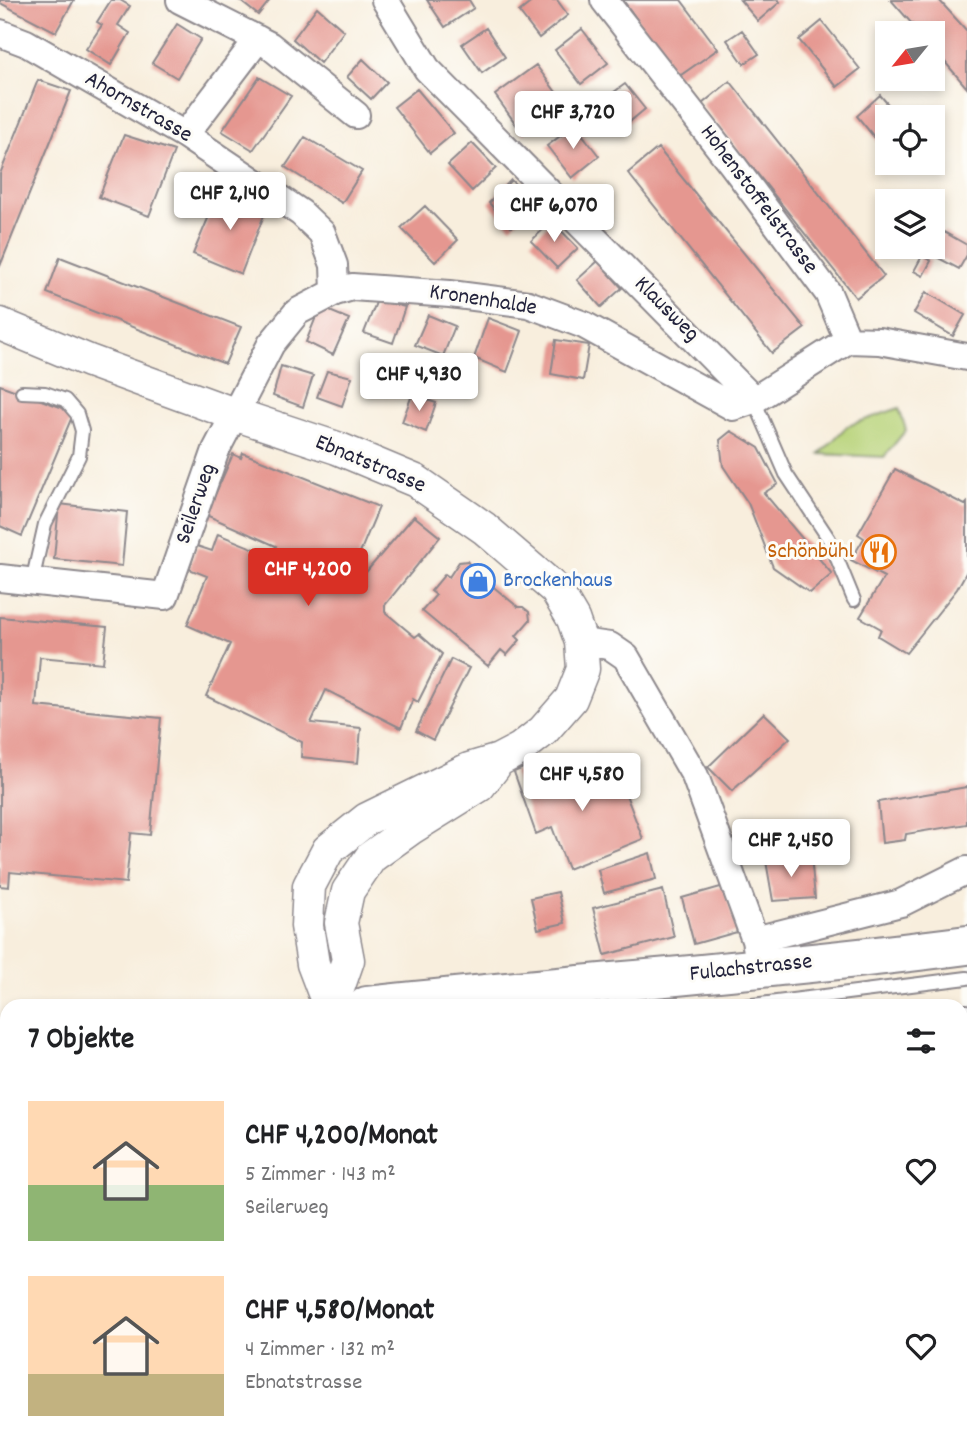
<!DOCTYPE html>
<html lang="de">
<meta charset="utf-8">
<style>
body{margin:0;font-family:Dekko,sans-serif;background:#f2f2f2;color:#202124;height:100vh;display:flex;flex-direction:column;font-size:26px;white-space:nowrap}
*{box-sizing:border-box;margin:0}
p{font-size:23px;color:#757577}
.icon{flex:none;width:38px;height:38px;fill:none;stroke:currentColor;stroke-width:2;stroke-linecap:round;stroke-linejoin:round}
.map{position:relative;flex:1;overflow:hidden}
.drawer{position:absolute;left:0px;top:999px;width:968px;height:450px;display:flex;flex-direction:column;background:#fff;border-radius:21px 21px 0 0;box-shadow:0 4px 10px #0003}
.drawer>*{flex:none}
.needle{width:46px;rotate:240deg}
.fabs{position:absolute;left:875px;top:21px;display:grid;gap:14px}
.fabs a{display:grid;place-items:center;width:70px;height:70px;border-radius:0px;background:#fff;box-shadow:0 4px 10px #0003;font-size:35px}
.price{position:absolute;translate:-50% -60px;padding:0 16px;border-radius:7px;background:#fff;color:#222;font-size:23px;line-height:46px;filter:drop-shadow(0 2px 4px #0008)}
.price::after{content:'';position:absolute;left:50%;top:42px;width:21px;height:16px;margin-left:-10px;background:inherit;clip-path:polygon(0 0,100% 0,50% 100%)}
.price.active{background:#d93025;color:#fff}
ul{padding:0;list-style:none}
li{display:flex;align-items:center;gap:21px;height:175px;padding:0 28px}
li span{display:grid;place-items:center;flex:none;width:196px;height:140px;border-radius:0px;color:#555}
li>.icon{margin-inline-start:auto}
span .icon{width:84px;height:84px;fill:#fffc;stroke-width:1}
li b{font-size:30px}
h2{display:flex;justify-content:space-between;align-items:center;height:84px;padding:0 28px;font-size:30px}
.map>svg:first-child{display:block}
.green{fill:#b8d379;stroke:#6d7a5a;stroke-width:2}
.building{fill:#e59790}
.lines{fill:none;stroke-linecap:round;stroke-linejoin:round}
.service-casing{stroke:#8d888c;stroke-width:16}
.minor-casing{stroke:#8d888c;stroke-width:30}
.tertiary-casing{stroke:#8d888c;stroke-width:35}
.primary-casing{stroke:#8d888c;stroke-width:42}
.trunk-casing{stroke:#8d888c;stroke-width:42}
.service{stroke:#fff;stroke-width:12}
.minor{stroke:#fff;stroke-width:26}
.tertiary{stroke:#fff;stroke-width:32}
.primary{stroke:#fff;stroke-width:38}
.trunk{stroke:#fff;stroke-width:38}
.rail-casing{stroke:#22223b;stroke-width:8}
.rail{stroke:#fdfcf7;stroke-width:5;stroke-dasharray:16;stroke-linecap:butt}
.labels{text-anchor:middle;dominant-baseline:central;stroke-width:6;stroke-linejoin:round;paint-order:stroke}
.street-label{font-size:23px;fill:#22223b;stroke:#fdfcf7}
.food-label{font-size:23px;fill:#c56008;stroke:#fdfcf7;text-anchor:end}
.shop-label{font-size:23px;fill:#366cbe;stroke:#fdfcf7;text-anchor:start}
</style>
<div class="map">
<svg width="967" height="1448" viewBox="0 0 967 1448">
<rect width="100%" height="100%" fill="#fdfcf7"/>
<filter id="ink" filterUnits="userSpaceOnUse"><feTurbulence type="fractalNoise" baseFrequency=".0143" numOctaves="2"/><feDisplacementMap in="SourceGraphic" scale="14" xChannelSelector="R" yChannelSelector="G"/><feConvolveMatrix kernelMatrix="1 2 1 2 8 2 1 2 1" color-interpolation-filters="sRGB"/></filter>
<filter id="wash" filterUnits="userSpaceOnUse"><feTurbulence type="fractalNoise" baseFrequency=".00686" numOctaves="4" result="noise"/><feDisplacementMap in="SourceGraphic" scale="28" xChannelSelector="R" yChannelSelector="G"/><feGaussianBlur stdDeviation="1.57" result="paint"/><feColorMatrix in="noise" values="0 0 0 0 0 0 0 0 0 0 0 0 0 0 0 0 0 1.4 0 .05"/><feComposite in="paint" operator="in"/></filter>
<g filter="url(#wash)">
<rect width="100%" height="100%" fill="#f8eedd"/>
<path class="green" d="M899 408 906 430 884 457 820 454 847 426Z
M290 1442H375L376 1444 445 1442V1448H290Z"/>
<g id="blocks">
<path class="building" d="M0 0H74L56 32 0 3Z
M111 0H120L130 6 118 25 130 33 111 65 86 49 102 25 97 22Z
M239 0H270L258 15Z
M427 0H469L474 8 445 27Z
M534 0H557L568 15 539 38 519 12Z
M623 0H681L718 49 678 77Z
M740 0H778L780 2 758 21Z
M891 0H939L967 31V88L933 48V33H920Z
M317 7 344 31 320 63 293 39Z
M822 21 860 69 837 87 799 40Z
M177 24 201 39 177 78 152 63Z
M486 28 505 57 482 73 462 44Z
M582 29 608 63 581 84 555 50Z
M742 30 759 54 744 64 727 40Z
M363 59 387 82 371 99 347 77Z
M536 65 564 103 523 134 495 95Z
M259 77 291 96 253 150 222 131Z
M38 80 71 91 0 266V174Z
M730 81 884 276 856 298 702 104Z
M625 84 645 109 620 130 599 103Z
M417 89 454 133 430 153 394 107Z
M880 95 899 117H887V153L857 116Z
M575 125 599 156 572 178 547 146Z
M124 135 174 151 149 216 99 197Z
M305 137 362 171 342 203 285 167Z
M472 143 496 168 472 191 448 165Z
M658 148 805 328 772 353 628 173Z
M511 180 534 204 511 227 489 203Z
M220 190 266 210 241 274 193 254Z
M425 206 458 240 435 262 401 228Z
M552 221 578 248 557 268 531 241Z
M944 232 967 245V255L959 269 931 254Z
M922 256 931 261 923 276 914 271Z
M60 257 241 327 225 364 47 293Z
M598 261 622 288 601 307 577 280Z
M926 292 965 315 953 336 914 313Z
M377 300 405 307 393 343 364 333Z
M320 307 349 319 333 355 306 342Z
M428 315 455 326 443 356 415 345Z
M488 318 522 331 507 372 474 358Z
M556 340 589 345 583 380 551 374Z
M281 366 313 376 303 407 273 396Z
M327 371 352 377 342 406 317 397Z
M0 385 74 412 22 536 0 526Z
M412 395 436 403 426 432 402 422Z
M731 431 759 448 778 484 764 493 832 574 810 593 773 567 748 503 723 466 720 440Z
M243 453 379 507 346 586 348 587 355 576 361 578 414 516 440 537 385 605V612L415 637 419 634 442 654 418 702 413 699 401 728 326 690 311 723 361 728 358 763 301 757 302 742 206 696 230 644 187 625 207 576 189 569 197 546 212 551 218 534 272 556 276 546 206 515 233 454 241 458Z
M895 469 965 505 967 503V571L957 589 906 653 878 636 881 629 860 617 884 577 851 560 864 538 858 534Z
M59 504 127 512 122 566 54 559Z
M467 561 473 570 518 607H523L529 612 530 620 516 636 520 640 507 655 501 650 488 666 422 611 436 595 431 591 445 574 449 577 459 562Z
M0 617 107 627 103 663 40 657 36 706 161 718 150 835 131 833 126 883 10 872 9 887 0 886Z
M451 659 469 668 433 740 416 731Z
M764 713 790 738 732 791 708 767Z
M613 761 643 839 568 869 552 827 536 834 514 772 535 763 546 792Z
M967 787V824L906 834 905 840 882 843 878 802Z
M650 853 656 879 604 893 598 870Z
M811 856 815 898 773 901 766 861Z
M724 886 737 932 694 944 682 898Z
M663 890 674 937 605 955 593 908Z
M558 892 565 923 538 929 531 898Z
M967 1025V1098L961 1099V1026Z
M7 1139V1159L1 1161 0 1141Z
M0 1214H7V1247L0 1248Z
M967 1434V1448H918L917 1442H961V1435Z
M0 1435H7V1442H88V1448H0Z
M130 1442H251V1448H130Z
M461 1442H496V1448H461Z
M528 1442H553V1448H529Z
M573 1442H617V1446H573Z
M629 1442H678V1445L629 1448Z"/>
</g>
</g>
<g filter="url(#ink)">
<use href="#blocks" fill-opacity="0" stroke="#8d888c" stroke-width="2"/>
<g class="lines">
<g class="service-casing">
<path id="service" d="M22 392 45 393 65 400 77 414 82 431 79 456 45 524 32 582
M754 400 786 474 829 539 854 600
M744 1006 967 978
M961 1012 967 1011
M0 1113 7 1112
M0 1173 7 1172"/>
</g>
<g class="minor-casing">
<path id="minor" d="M180 0 269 45 356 115
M385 0 427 69 754 400
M604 0 732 164 828 293 848 340
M0 33 26 43 185 135 301 213 322 233 334 265 335 292
M185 135 258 39
M0 578 165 596 216 450 271 344 297 312 335 292 352 287 450 294 528 304 584 325 733 407 754 400 848 340 879 341 967 357
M581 642 610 646 626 657 695 776 755 940 760 968
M755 940 901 903 967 870
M0 1418H7"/>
</g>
<g class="tertiary-casing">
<path id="tertiary" d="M0 324 89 361 234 414 337 448 416 481 484 528 556 590 573 619 581 642 583 669 571 699 543 731 520 749 499 760 469 769 367 819 328 850 309 886 307 926 313 964 329 1006
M332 1006 348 960 341 923 348 891 371 857 410 829 479 786 494 767"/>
</g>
<g class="primary-casing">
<path id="primary" d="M367 1006C567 984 767 971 967 945
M0 1062 7 1061"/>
</g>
<g class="trunk-casing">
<path id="trunk" d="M961 1323 967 1324
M961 1363 967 1362
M0 1372H7"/>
</g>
<use href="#service" class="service"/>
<use href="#minor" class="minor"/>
<use href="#tertiary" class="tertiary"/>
<use href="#primary" class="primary"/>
<use href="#trunk" class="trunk"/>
<g class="rail-casing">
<path id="rail" d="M961 1221 967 1220
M961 1234 967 1233
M0 1326H7
M0 1340 7 1339"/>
</g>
<use href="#rail" class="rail"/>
</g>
</g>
<defs>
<g id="restaurant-ring" transform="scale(1.75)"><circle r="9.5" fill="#fdfcf7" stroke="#e8710a" stroke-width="1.5"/><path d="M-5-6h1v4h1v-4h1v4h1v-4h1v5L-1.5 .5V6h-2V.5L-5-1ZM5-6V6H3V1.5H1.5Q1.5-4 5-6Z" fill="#e8710a"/></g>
<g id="shop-ring" transform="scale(1.75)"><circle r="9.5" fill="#fdfcf7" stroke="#3f7fe0" stroke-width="1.5"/><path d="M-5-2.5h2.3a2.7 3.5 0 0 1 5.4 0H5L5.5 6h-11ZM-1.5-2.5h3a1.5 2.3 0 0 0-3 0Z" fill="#3f7fe0"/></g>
</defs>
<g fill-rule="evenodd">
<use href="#restaurant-ring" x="879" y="552"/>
<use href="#shop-ring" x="478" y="581"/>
</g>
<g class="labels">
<g class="street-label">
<text transform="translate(138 108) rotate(30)">Ahornstrasse</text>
<text transform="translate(758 200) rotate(53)">Hohenstoffelstrasse</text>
<text transform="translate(483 301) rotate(9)">Kronenhalde</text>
<text transform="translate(666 310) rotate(45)">Klausweg</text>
<text transform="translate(370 465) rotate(23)">Ebnatstrasse</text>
<text transform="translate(197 504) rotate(-71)">Seilerweg</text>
<text transform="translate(751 969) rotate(-6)">Fulachstrasse</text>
</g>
<g class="food-label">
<text x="854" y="552">Schönbühl</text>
</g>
<g class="shop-label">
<text x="503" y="581">Brockenhaus</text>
</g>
</g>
</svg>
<div class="fabs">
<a><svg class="needle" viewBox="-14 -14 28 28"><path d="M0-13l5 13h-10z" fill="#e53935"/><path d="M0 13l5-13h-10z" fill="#757577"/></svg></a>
<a><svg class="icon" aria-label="locate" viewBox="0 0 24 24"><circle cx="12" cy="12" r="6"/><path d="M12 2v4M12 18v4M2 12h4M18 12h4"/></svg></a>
<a><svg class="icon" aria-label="layers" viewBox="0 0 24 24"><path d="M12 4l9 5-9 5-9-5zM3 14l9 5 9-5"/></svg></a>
</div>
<b class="price" style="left:573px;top:151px">CHF 3,720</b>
<b class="price" style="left:230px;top:232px">CHF 2,140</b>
<b class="price" style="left:554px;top:244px">CHF 6,070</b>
<b class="price" style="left:419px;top:413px">CHF 4,930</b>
<b class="price active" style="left:308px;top:608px">CHF 4,200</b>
<b class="price" style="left:582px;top:813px">CHF 4,580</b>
<b class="price" style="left:791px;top:879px">CHF 2,450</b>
<section class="drawer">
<h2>7 Objekte<svg class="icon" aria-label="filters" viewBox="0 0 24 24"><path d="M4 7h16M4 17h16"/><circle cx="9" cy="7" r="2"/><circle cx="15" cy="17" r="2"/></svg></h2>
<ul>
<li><span style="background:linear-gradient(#ffd9b3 60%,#8fb573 0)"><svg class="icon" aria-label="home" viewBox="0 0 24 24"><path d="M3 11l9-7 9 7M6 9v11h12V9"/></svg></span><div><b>CHF 4,200/Monat</b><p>5 Zimmer · 143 m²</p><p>Seilerweg</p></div><svg class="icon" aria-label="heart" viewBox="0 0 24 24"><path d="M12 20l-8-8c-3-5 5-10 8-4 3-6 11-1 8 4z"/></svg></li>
<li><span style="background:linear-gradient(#ffd9b3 70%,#c2b280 0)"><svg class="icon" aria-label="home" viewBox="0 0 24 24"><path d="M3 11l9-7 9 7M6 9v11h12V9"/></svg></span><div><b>CHF 4,580/Monat</b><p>4 Zimmer · 132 m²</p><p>Ebnatstrasse</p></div><svg class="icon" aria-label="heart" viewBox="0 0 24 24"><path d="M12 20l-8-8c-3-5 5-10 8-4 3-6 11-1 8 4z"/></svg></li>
</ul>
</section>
</div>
